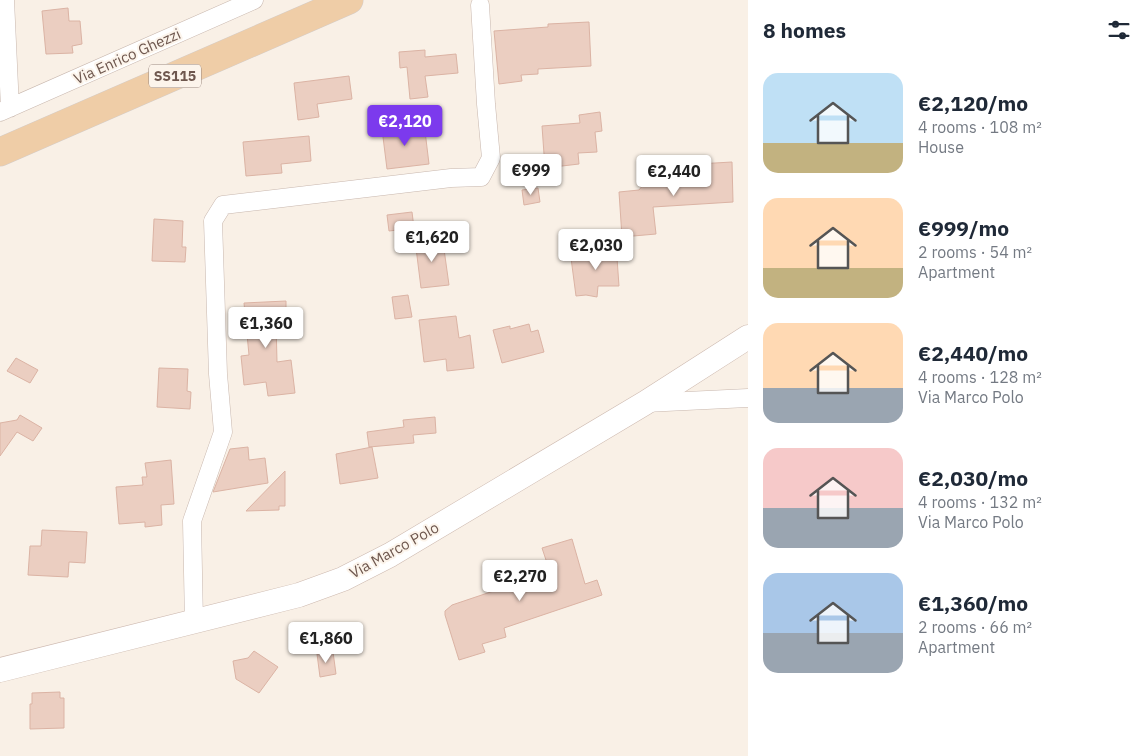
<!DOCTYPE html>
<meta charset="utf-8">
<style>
body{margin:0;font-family:"IBM Plex Sans",sans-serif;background:#f6f6f7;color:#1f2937;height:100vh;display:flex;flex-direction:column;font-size:19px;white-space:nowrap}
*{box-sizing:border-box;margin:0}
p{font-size:16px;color:#747a83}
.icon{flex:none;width:28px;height:28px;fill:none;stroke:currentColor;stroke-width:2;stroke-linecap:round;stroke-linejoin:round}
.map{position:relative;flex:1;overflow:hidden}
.drawer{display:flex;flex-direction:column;background:#fff;width:400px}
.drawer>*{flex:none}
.price{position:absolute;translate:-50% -42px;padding:0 11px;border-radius:5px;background:#fff;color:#222;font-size:16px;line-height:32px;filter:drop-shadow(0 1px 2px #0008)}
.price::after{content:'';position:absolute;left:50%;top:30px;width:15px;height:11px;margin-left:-8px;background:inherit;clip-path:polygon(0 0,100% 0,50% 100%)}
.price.selected{background:#7c3aed;color:#fff}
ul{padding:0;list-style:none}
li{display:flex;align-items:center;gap:15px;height:125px;padding:0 15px}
li span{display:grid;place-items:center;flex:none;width:140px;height:100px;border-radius:15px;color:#555}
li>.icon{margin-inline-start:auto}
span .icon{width:60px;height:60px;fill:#fffc;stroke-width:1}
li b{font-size:21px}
h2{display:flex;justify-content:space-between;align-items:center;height:60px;padding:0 15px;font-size:21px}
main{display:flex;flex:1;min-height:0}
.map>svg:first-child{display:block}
.building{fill:#ebcec1;stroke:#dbb3a4}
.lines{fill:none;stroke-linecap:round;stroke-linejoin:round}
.street-casing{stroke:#c8b7ae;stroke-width:19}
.secondary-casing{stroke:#cdb9af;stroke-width:25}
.primary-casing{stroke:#d4cdca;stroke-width:29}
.street{stroke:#fff;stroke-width:18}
.secondary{stroke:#fff;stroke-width:24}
.primary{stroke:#efcda7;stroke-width:28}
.labels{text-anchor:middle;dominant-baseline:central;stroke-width:4;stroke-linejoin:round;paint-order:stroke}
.shield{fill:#fcf4eb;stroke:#99867d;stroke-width:1}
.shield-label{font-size:14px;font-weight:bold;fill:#6e574e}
.street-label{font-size:15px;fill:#6e574e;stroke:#fcf4eb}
</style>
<main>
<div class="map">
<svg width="748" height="756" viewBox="0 0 748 756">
<rect width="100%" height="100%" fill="#f9f0e6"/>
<path class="building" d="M68 8 69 21H80L82 44 72 46 73 53 46 54 42 11Z
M589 22 591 66 538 69V74L521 75 522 81 499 84 494 31 548 27V24Z
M425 50V57L456 54 458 73 425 76 428 97 410 99 407 67 400 68 399 52Z
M349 76 352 99 317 104 319 117 298 120 294 83Z
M600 112 602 131 595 132 597 152 578 153 579 164 545 168 542 126 580 123 579 115Z
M412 125 413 133 425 131 429 164 387 169 382 129Z
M309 136 311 161 281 164 282 173 246 176 243 142Z
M732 162 733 202 653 207 656 234 622 237 619 192 639 190 643 185 698 180V164Z
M538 188 540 202 524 205 522 190Z
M412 212 414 228 389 231 387 215Z
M154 219 183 221 182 247H186L185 262 152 261Z
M433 238 434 244 443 242 449 285 421 288 415 240Z
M616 244 619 286H598L597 297 586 295 576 296 571 258 599 252V246Z
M408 295 412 317 395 319 392 297Z
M286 301V321L276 322 277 362 291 360 295 393 268 396 266 382 244 385 241 356 249 355 244 303Z
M456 316 459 338 470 335 474 368 447 371 446 359 424 362 419 320Z
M529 324 531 332 538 330 544 352 502 363 493 330 510 326V329Z
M16 358 38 370 30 383 7 371Z
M159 368 188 369 187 391 191 392 190 409 157 407Z
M20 415 42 428 33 441 17 432 0 456V423L17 420Z
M435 417 436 433 413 435 414 443 369 447 367 432 404 427 403 420Z
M248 447 249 460 265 458 268 483 213 492 230 449Z
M372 447 378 478 340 484 336 454Z
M171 460 174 504 161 505 162 525 145 527V522L119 524 116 487 143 485 142 477H147L145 463Z
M285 471V506H279V510L246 511Z
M42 530 87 532 85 563 69 562 68 577 28 575 30 546H41Z
M572 539 585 584 597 580 602 595 504 628 506 637 482 644 485 652 459 660 445 615V611L452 605 550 572 542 548Z
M254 651 278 667 259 693 236 679 233 661 248 658Z
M333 652 336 674 320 677 317 654Z
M60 692V698H64V728L30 729V704H32V693Z"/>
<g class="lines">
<g class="street-casing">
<path id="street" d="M5 0 10 108
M0 112 254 0
M645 403 748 398
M194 623 192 521 223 432 218 374 213 221 223 205 451 178 481 177 491 158 486 104 480 5"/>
</g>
<g class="secondary-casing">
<path id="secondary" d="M0 670 299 595 343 579 390 555 645 403 748 337"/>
</g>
<g class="primary-casing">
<path id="primary" d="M0 152 349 0"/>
</g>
<use href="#street" class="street"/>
<use href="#secondary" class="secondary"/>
<use href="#primary" class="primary"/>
</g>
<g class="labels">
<rect class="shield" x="149" y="64.5" width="52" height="23" rx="4"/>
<g class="shield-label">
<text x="175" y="76">SS115</text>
</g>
<g class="street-label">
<text transform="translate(127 56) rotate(-24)">Via Enrico Ghezzi</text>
<text transform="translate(394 550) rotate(-29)">Via Marco Polo</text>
</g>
</g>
</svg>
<b class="price selected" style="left:405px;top:147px">€2,120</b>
<b class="price" style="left:531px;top:196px">€999</b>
<b class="price" style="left:674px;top:197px">€2,440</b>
<b class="price" style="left:432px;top:263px">€1,620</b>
<b class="price" style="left:596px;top:271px">€2,030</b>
<b class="price" style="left:266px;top:349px">€1,360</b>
<b class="price" style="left:520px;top:602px">€2,270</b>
<b class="price" style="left:326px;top:664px">€1,860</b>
</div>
<section class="drawer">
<h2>8 homes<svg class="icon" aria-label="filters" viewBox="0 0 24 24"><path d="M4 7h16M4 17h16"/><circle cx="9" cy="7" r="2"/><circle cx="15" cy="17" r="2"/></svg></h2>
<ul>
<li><span style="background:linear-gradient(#bfe0f5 70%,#c2b280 0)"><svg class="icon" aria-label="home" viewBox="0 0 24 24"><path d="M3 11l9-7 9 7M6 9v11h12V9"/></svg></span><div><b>€2,120/mo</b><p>4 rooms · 108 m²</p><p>House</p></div></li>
<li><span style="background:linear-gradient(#ffd9b3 70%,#c2b280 0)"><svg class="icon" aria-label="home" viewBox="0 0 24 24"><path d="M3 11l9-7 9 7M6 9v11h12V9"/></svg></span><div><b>€999/mo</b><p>2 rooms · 54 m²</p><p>Apartment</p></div></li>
<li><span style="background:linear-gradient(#ffd9b3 65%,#9aa5b1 0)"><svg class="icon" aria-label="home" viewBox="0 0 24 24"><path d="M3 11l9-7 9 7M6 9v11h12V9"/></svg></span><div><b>€2,440/mo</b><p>4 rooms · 128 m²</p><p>Via Marco Polo</p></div></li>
<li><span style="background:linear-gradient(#f6c9c9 60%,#9aa5b1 0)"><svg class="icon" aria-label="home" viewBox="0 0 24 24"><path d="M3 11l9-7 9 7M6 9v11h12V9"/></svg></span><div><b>€2,030/mo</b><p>4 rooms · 132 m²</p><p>Via Marco Polo</p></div></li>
<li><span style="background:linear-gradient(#a9c7e8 60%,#9aa5b1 0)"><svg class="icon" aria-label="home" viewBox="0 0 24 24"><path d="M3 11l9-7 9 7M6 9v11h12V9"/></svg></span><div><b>€1,360/mo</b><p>2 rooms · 66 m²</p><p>Apartment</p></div></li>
</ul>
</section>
</main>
